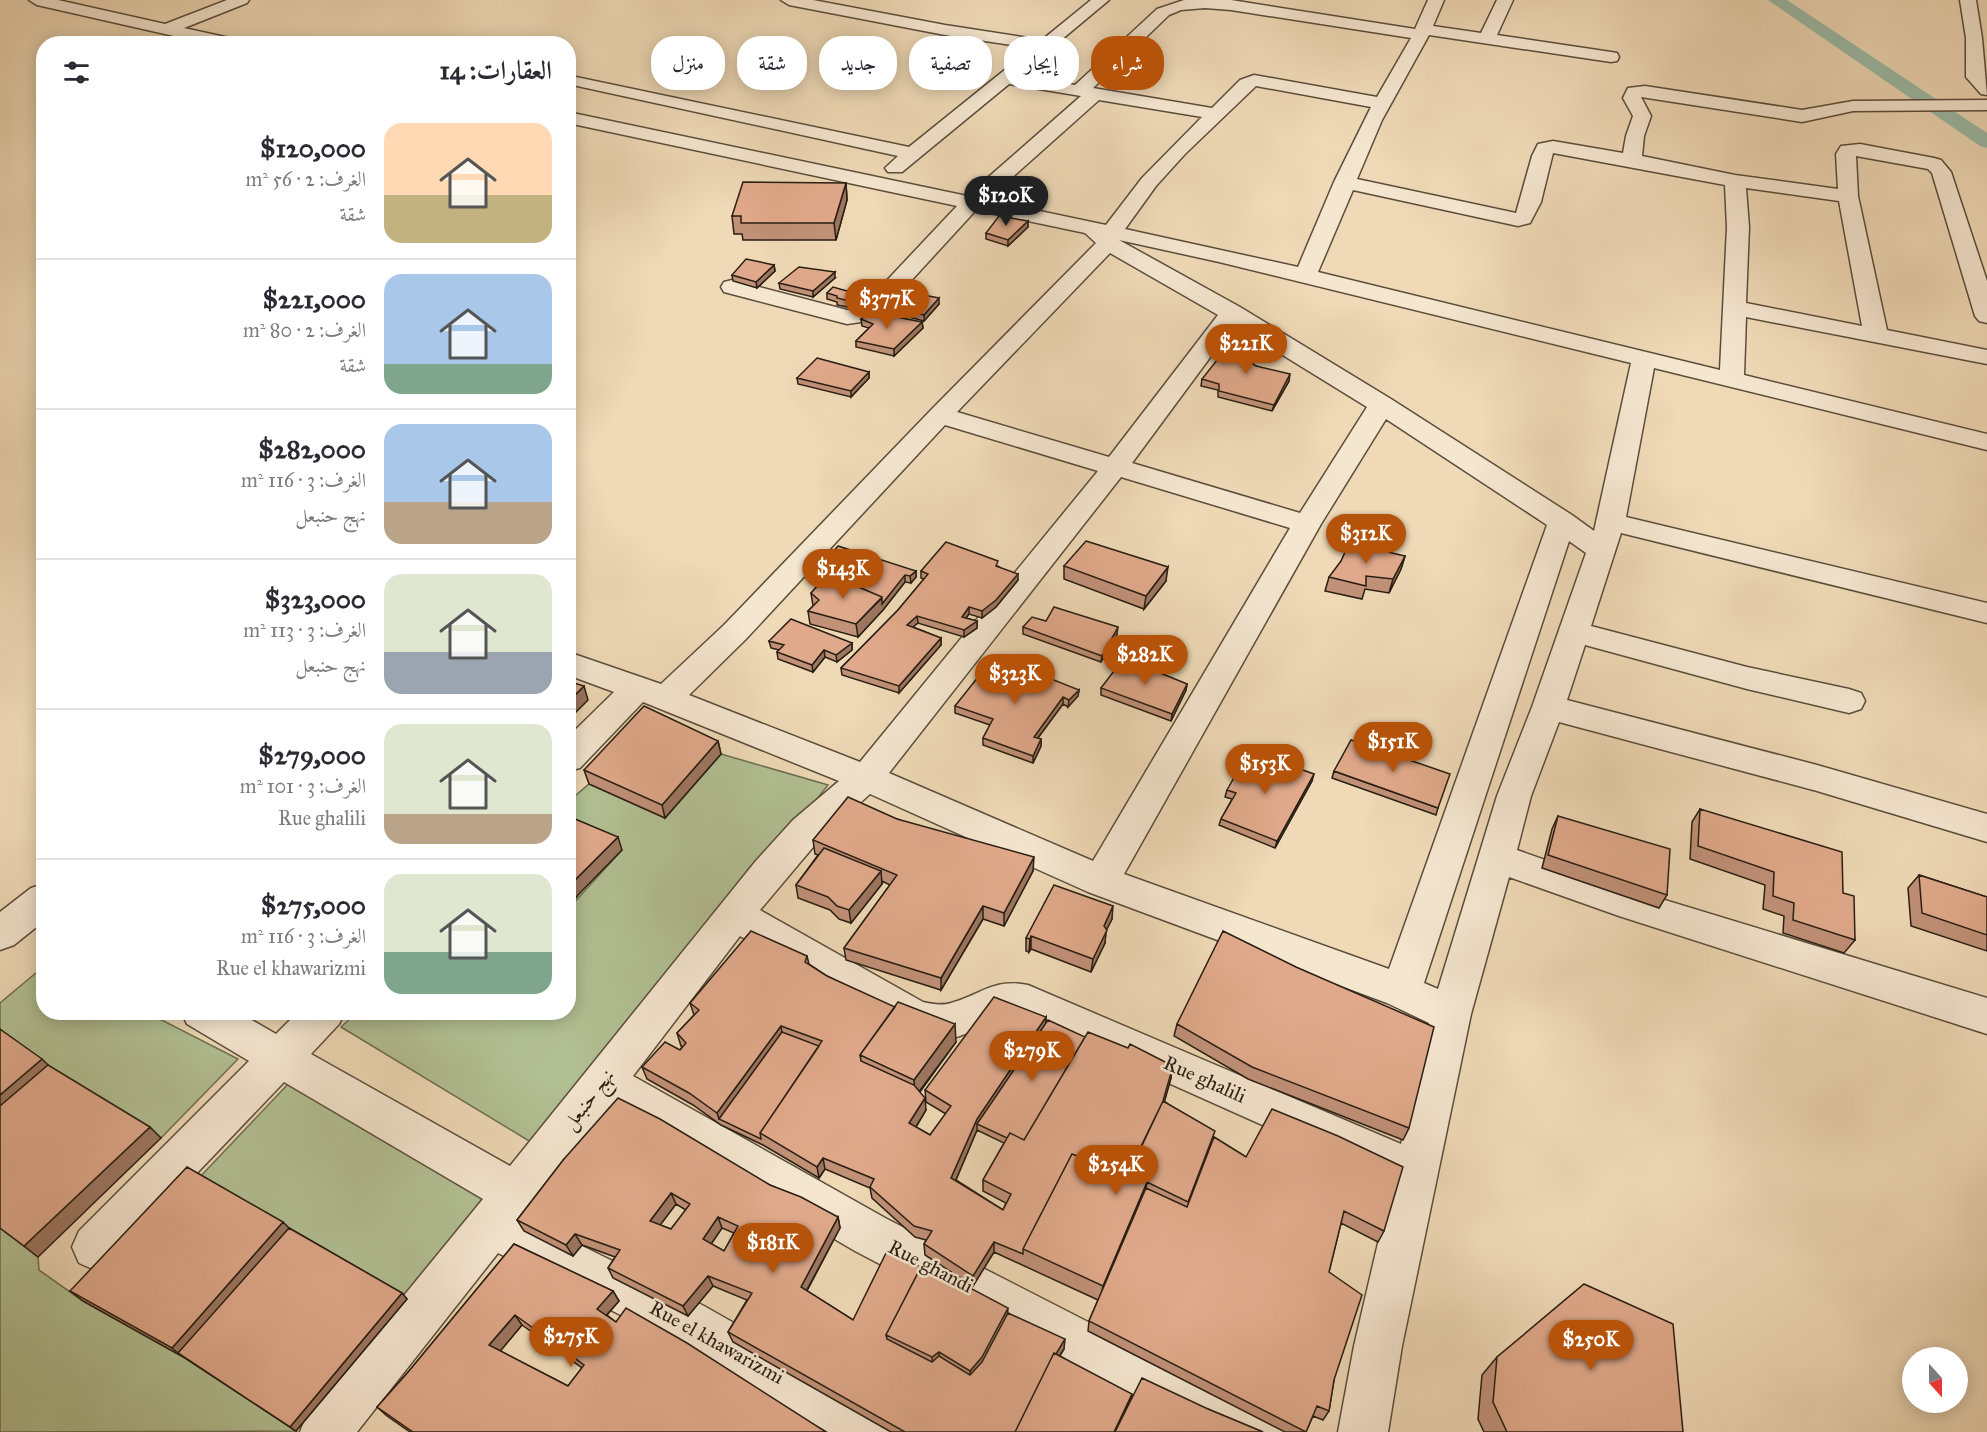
<!DOCTYPE html>
<html lang="ar">
<meta charset="utf-8">
<style>
body{margin:0;font-family:"IM FELL Great Primer",Amiri,serif;background:#f2f2f3;color:#2b2b33;direction:rtl;height:100vh;display:flex;flex-direction:column;font-size:22px;white-space:nowrap}
*{box-sizing:border-box;margin:0}
p{font-size:20px;color:#7c7c81}
.icon{flex:none;width:33px;height:33px;fill:none;stroke:currentColor;stroke-width:2;stroke-linecap:round;stroke-linejoin:round}
.map{position:relative;flex:1;overflow:hidden;direction:ltr}
.sheet{position:absolute;left:36px;top:36px;width:540px;height:984px;display:flex;flex-direction:column;background:#fff;border-radius:24px;box-shadow:0 3px 15px #0003;direction:rtl}
.sheet>*{flex:none}
.guide{position:absolute;left:594px;top:36px;width:570px;height:54px;direction:rtl;display:flex;gap:12px}
.needle{width:39px;rotate:159deg}
.tools{position:absolute;left:1902px;top:1347px;display:grid;gap:12px}
.tools a{display:grid;place-items:center;width:66px;height:66px;border-radius:50%;background:#fff;box-shadow:0 3px 15px #0003;font-size:30px}
.price{position:absolute;translate:-50% -51px;padding:0 14px;border-radius:21px;background:#b45309;color:#fff;font-size:20px;line-height:39px;filter:drop-shadow(0 2px 3px #0008)}
.price::after{content:'';position:absolute;left:50%;top:36px;width:18px;height:14px;margin-left:-9px;background:inherit;clip-path:polygon(0 0,100% 0,50% 100%)}
.price.on{background:#222;color:#fff}
ul{padding:0;list-style:none}
li{display:flex;align-items:center;gap:18px;height:150px;padding:0 24px}
li+li{border-top:2px solid #e1e1e2}
li span{display:grid;place-items:center;flex:none;width:168px;height:120px;border-radius:18px;color:#555}
li>.icon{margin-inline-start:auto}
span .icon{width:72px;height:72px;fill:#fffc;stroke-width:1}
li b{font-size:26px}
h2{display:flex;justify-content:space-between;align-items:center;height:72px;padding:0 24px;font-size:26px}
.tag{padding:0 21px;border-radius:24px;background:#fff;box-shadow:0 3px 15px #0003;font-size:21px;line-height:54px}
.tag.on{background:#b45309;color:#fff}
.map>svg:first-child{display:block}
.green{fill:#b2c093;stroke:#6d6f52;stroke-width:1.5}
.lines{fill:none;stroke-linecap:round;stroke-linejoin:round}
.canal{fill:#9bbba8;fill-rule:evenodd}
.minor-casing{stroke:#5a4d3b;stroke-width:3}
.minor{fill:#f5e6d0;fill-rule:evenodd}
.wall{fill:#c19178;stroke:#281e12;stroke-width:1.5;fill-rule:evenodd}
.shaded-wall{fill:#9d7661;stroke:#281e12;stroke-width:1.5}
.building{fill:#e0a98b;stroke:#281e12;stroke-width:1.5;fill-rule:evenodd}
.labels{text-anchor:middle;dominant-baseline:central;stroke-width:5;stroke-linejoin:round;paint-order:stroke}
.near-street-label{font-size:20px;fill:#281e12;stroke:#f5e6d0}
</style>
<div class="map">
<svg width="1987" height="1432" viewBox="0 0 1987 1432">
<rect width="100%" height="100%" fill="#efd9b6"/>
<filter id="stains"><feTurbulence type="fractalNoise" baseFrequency=".00333" numOctaves="4"/><feColorMatrix values="0 0 0 0 .2 0 0 0 0 .09 0 0 0 0 .02 0 0 0 .5 -.17"/></filter>
<radialGradient id="worn" r=".72"><stop offset=".6" stop-color="#630" stop-opacity="0"/><stop offset="1" stop-color="#630" stop-opacity=".3"/></radialGradient>
<path class="green" d="M721 754 828 785 539 1147 341 1027 356 1013 568 1012 569 908 622 850 569 827V801L589 784 665 818Z
M43 967 44 1012 148 1013 238 1059 161 1138 60 1077 0 1033V1003Z
M291 1081 491 1198 407 1299 198 1179Z
M0 1228 38 1257 39 1270 83 1301 185 1358 296 1431 0 1432Z"/>
<g class="lines">
<path class="canal" d="M1768 0H1787L1987 133V148L1980 146Z"/>
<g class="minor-casing">
<path id="minor" d="M29 0H58L165 24 227 0H249L247 3 184 28 239 40 241 44H209L37 5Z
M781 0H813L945 25 1042 40 1091 0H1109L1019 75 1075 85 1157 9 1184 0H1231L1415 29 1428 0H1444L1433 26 1481 33 1497 0H1513L1497 35 1611 52 1617 53 1619 57 1617 61 1611 62 1429 35 1382 120 1357 179 1516 213 1532 156 1538 144 1553 141 1623 153 1626 136 1633 116 1623 98 1628 88 1645 86 1802 110 1853 101 1987 100V110L1853 111 1802 122 1641 97 1651 116 1644 136 1642 156 1735 175 1838 189 1836 154 1841 146 1860 144 1934 158 1941 160 1951 172 1987 281V323L1979 321 1975 316 1932 173 1928 169 1856 156 1858 196 1887 330 1987 350V364L1746 317 1744 375 1987 434V450L1654 368 1626 517 1987 603V623L1621 533 1591 626 1747 667 1849 689 1861 693 1865 701 1861 709 1849 713 1747 689 1585 645 1567 700 1817 765 1987 814V842L1817 791 1559 722 1531 796 1517 850 1622 887 1987 998V1034L1619 916 1509 877 1471 1014 1402 1346 1388 1432H1338L1354 1346 1392 1183 1023 1018C991 1012 968 1042 935 1040 902 1038 872 1014 844 997 809 977 775 956 740 936L633 1076 887 1219 1131 1344 1288 1414 1295 1432H1213L1097 1378 855 1251 609 1107 525 1218 704 1306 894 1414 901 1432H828L670 1340 498 1253 357 1432H300L307 1414 483 1199 284 1082 111 1263 95 1270 79 1263 72 1247 79 1231 249 1061 187 1024 181 1012H238L276 1034 298 1012H345L339 1024 311 1054 510 1166 755 862 793 820 839 781 643 702 580 768 568 771V737L614 692 568 675V652L661 684 724 625 931 410 1096 243 1085 233 976 210 875 320 847 324 724 292 721 287 724 282 732 280 847 310 860 309 957 206 568 123V112L967 196 1081 96 1009 84 902 172H888L885 168 898 156 568 84 570 78 576 77 909 147 1032 48 945 35 789 5ZM1205 8 1231 10 1411 38 1377 97 1254 75 1240 80 1212 108 1093 88 1169 15 1181 10ZM1256 86 1371 107 1334 182 1298 267 1125 229 1156 186 1185 154ZM1099 100 1202 117 1142 178 1106 225 987 200ZM1553 153 1725 185 1727 227 1720 370 1318 272 1353 190 1518 226 1530 223 1541 202ZM1746 188 1839 201 1862 326 1746 303 1749 227ZM1119 240 1219 262 1631 363 1594 531 1572 515 1391 399 1240 307ZM1110 253 1218 315 1109 457 957 412ZM1234 325 1367 407 1300 513 1132 463ZM1386 419 1547 525 1389 969 1124 874 1321 524ZM945 425 1098 471 860 762 689 695 746 639ZM1121 477 1290 528 1093 861 889 773ZM1569 541 1586 553 1532 707 1497 796 1438 989 1424 983ZM870 794 1088 892 1387 1003 1429 1023 1401 1144 1028 985C993 978 981 995 951 1003 942 1006 932 1004 923 1002L760 910 819 840Z
M1960 0H1976L1982 38 1987 95 1981 94 1966 77V38Z
M44 884V921L14 945 0 950V912L31 888Z"/>
</g>
<use href="#minor" class="minor"/>
</g>
<path class="wall" d="M846 183 847 200 836 240H743L742 234H734L732 216Z
M1028 221V227L1008 246 986 239V233Z
M774 265 775 271 757 288 733 281 732 275Z
M835 278 813 297 780 289 779 283Z
M911 289V293L939 304 924 321 885 311V305Z
M847 291 874 294 857 309 837 305V302L827 299V293Z
M861 319 922 322 923 328 894 356 856 347V341L869 328 862 326Z
M1256 353 1249 361 1256 366 1289 381 1272 411 1218 397V390L1201 386 1202 379Z
M869 372V378L851 397 798 384 797 378Z
M1405 556 1401 569 1389 593 1365 589 1362 599 1325 591 1329 577Z
M827 559 916 571V577L911 583 905 582 883 610 858 637 810 624 808 611 813 606 811 593 833 576 838 570 827 565Z
M998 566 1018 580 996 607 982 618 969 614 966 618 977 621V628L964 637 918 623 913 627 941 638V645L899 693 842 675 841 668 898 610 924 579 921 578V571Z
M1064 566 1166 581 1144 609 1064 579Z
M1046 621 1117 634 1101 662 1023 634V627Z
M769 641 852 643V650L837 662 825 657 813 672 778 659 777 652 779 650 771 648Z
M1011 675 1079 690 1078 696 1068 707 1063 704 1038 738 1041 739V746L1033 763 983 745V738L990 725 955 713V706Z
M1187 684 1186 690 1171 721 1101 695V688Z
M718 741 721 754 665 818 589 784 584 770Z
M1334 771 1438 808 1436 815 1332 778Z
M1312 781 1275 848 1219 825 1221 819 1232 799 1225 797 1227 790Z
M1700 809 1843 893 1855 940 1844 953 1783 933 1784 916 1763 909 1765 885 1690 859 1692 822Z
M1558 816 1667 895 1659 908 1542 868 1552 829Z
M897 819 1033 871 1004 926 983 919 941 990 846 960 844 948 890 885 882 881V884L851 923 839 919 830 910 798 898 796 885 818 855 815 854 813 840Z
M1919 875 1987 897V951L1911 926 1908 888Z
M1112 919 1106 930 1105 943 1091 972 1031 949 1029 952 1026 951V938Z
M807 956 809 964 827 976 956 1042 920 1092 926 1110 916 1127 930 1135 946 1114 926 1102 925 1090 1046 1017V1024L1171 1078 1164 1101 1214 1137 1246 1157 1384 1231 1378 1242 1341 1223 1329 1272 1334 1380 1329 1411 1323 1420 1313 1416 1306 1432H1285L1088 1331 1089 1321 1098 1300 994 1252 973 1286 925 1255 924 1244 926 1240 915 1237 872 1198 870 1188 825 1169 819 1178 763 1145 721 1125 693 1105 647 1079 642 1067 680 1050 682 1047 681 1046 677 1033 694 1015 690 1003ZM977 1130 1004 1143 983 1180V1191L1006 1203 1003 1210 956 1180Z
M1177 1024 1409 1128 1403 1140 1248 1079 1174 1036Z
M564 1159 770 1185 838 1217 840 1228 807 1291 853 1320 1008 1313 1064 1349 1060 1356 1131 1401 1208 1409 1263 1432H891L733 1342 728 1332 747 1300 713 1286 688 1316 613 1278 608 1268 615 1257 582 1245 573 1256 524 1231 517 1220ZM676 1204 686 1210 671 1229 660 1225ZM722 1228 734 1233 724 1251 711 1244Z
M289 1228 402 1293 407 1299 296 1431 185 1358 83 1301 70 1291Z
M514 1244 613 1291 619 1301 607 1315 616 1322 826 1432H410L387 1416 377 1407 409 1371ZM522 1325 582 1368 568 1386 500 1351Z
M1497 1357 1683 1432H1484L1478 1419 1482 1375Z"/>
<path class="shaded-wall" d="M846 183 847 200 836 240 834 223Z
M1028 221V227L1008 246V240Z
M774 265 775 271 757 288 756 282Z
M835 272V278L813 297V291Z
M874 288V294L857 309V303Z
M939 298V304L924 321V315Z
M922 322 923 328 894 356V349Z
M1257 347 1256 353 1245 365 1246 359Z
M869 372V378L851 397V391Z
M1290 374 1289 381 1272 411 1274 405Z
M1405 556 1401 569 1389 593 1393 579Z
M1168 567 1166 581 1144 609 1146 596Z
M916 571V577L911 583 910 576Z
M1018 574V580L996 607 982 618V611Z
M905 575V582L883 610 858 637 856 624Z
M969 607V614L962 623V617Z
M917 616 918 623 908 631 907 625Z
M977 621V628L964 637V630Z
M1118 627 1117 634 1101 662 1102 656Z
M941 638V645L899 693V686Z
M852 643V650L837 662 836 655Z
M824 650 825 657 813 672 812 665Z
M1187 684 1186 690 1171 721 1172 714Z
M584 686 588 700 568 720V702Z
M1079 690 1078 696 1068 707 1069 700Z
M1063 697V704L1034 743V737Z
M1041 739V746L1033 763V756Z
M718 741 721 754 665 818 662 805Z
M1314 774 1312 781 1275 848 1277 841Z
M618 837 622 850 578 895 568 908V888L573 882Z
M1034 857 1033 871 1004 926V913Z
M881 871 882 884 851 923 849 910Z
M983 906V919L941 990V978Z
M1113 906 1112 919 1106 931 1105 943 1091 972 1093 959 1104 926Z
M1031 936V949L1029 952 1030 939Z
M1046 1017 1045 1030 977 1124V1130L952 1189 951 1178 977 1119Z
M955 1024 956 1042 915 1097 914 1080Z
M781 1026 783 1039 719 1119 717 1113Z
M42 1059 60 1077 0 1130V1095Z
M1173 1066 1171 1078 1160 1118 1132 1175Z
M925 1098 926 1110 911 1135 909 1123Z
M150 1127 161 1138 38 1257 24 1246Z
M823 1158 825 1169 819 1178 817 1167Z
M1147 1182 1144 1199 1100 1301 1103 1286Z
M671 1193 676 1204 655 1232 650 1221Z
M718 1217 722 1228 707 1250 703 1239Z
M838 1217 840 1228 803 1297 801 1287Z
M283 1222 294 1233 178 1353 172 1348Z
M575 1234 582 1245 573 1256 566 1245Z
M994 1242V1252L973 1286V1276Z
M708 1276 713 1286 688 1316 683 1306Z
M613 1291 619 1301 603 1319 597 1309Z
M402 1293 407 1299 296 1431 290 1427Z
M1008 1308 1007 1323 971 1385 970 1371Z
M515 1315 522 1325 497 1355 489 1345Z
M1065 1339 1064 1349 1052 1367 1053 1357Z
M939 1352 940 1366 933 1372 932 1357Z
M1132 1394 1129 1408 1117 1432H1114Z"/>
<path class="building" d="M743 182 846 183 834 223H741V216H732Z
M999 216 1028 221 1008 240 986 233Z
M746 259 774 265 756 282 732 275Z
M799 267 835 272 813 291 779 283Z
M856 286 874 288 857 303 837 298V296L827 293 833 287 847 291Z
M905 288 911 289 908 292 939 298 924 315 885 305Z
M871 312 922 322 894 349 856 341 873 324 861 319Z
M1243 339 1257 347 1246 359 1256 366 1290 374 1274 405 1219 391V384L1202 379 1233 340Z
M817 358 869 372 851 391 797 378Z
M1086 541 1168 567 1146 596 1064 566Z
M946 542 998 561 996 566 1018 574 996 600 982 611 969 607 962 617 977 621 964 630 917 616 907 625 941 638 899 686 841 668 898 610 928 574 921 571Z
M1349 543 1405 556 1393 579 1366 576V586L1329 577 1341 561Z
M838 546 916 571 910 576 905 575 882 604V597L833 576 842 565 827 559Z
M828 574 882 597 856 624 808 611 819 600 811 593Z
M1054 607 1118 627 1102 656 1023 627 1032 617 1046 621Z
M791 619 852 643 836 655 824 650 812 665 777 652 784 645 769 641Z
M1124 658 1187 684 1172 714 1101 688Z
M1016 665 1079 690 1069 700 1063 697 1034 737 1041 739 1033 756 983 738 993 719 955 706 986 667 1011 675Z
M568 681 584 686 568 702Z
M644 706 718 741 662 805 584 770Z
M1351 740 1450 774 1438 808 1334 771Z
M1249 751 1314 774 1277 841 1221 819 1236 793 1227 790Z
M848 797 897 819 1034 857 1004 913 983 906 941 978 844 948 897 875 813 840Z
M1700 809 1842 852 1843 893 1854 896 1855 940 1793 920 1794 903 1773 896 1774 872 1698 846Z
M568 816 618 837 573 882 568 888Z
M1558 816 1670 849 1667 895 1548 855Z
M824 848 881 871 849 910 837 906 828 897 796 885Z
M1919 875 1987 897V935L1922 913Z
M1054 885 1113 906 1104 926 1107 930 1093 959 1031 936 1030 939 1026 938Z
M751 931 807 956 805 962 827 976 895 1007 860 1055 861 1061 914 1085 925 1098 909 1123 930 1135 951 1106 925 1090 994 997 1046 1017 977 1119 951 1178 1003 1210 1011 1194 983 1180 1010 1133 1024 1140 1088 1032 1128 1048 1130 1044 1173 1066 1163 1101 1128 1175 1072 1154 1023 1249V1254L994 1242 973 1276 924 1244 932 1231 914 1226 870 1187 874 1179 823 1158 817 1167 760 1133 822 1041 781 1026 717 1113 689 1093 642 1067 665 1042 680 1050 686 1043 677 1033 699 1010 690 1003Z
M1223 931 1296 967 1434 1027 1409 1128 1252 1067 1177 1024Z
M898 1002 955 1024 914 1080 860 1055Z
M1048 1020 1085 1037 1024 1140 1010 1133 1007 1138 977 1124Z
M0 1029 42 1059 0 1095Z
M782 1032 819 1046 760 1133 761 1139 719 1119Z
M48 1065 150 1127 24 1246 0 1228V1106Z
M618 1098 660 1119 770 1185 801 1197 838 1217 801 1287 853 1320 887 1251 921 1267 886 1335 887 1339 932 1362 939 1356 970 1375 982 1362 1008 1313 1065 1339 1056 1354 1054 1353 1015 1432H905L728 1332 752 1293 708 1276 683 1306 608 1268 620 1250 575 1234 566 1245 517 1220 564 1159ZM671 1193 690 1204 671 1229 650 1221ZM718 1217 738 1226 724 1251 703 1239Z
M1163 1101 1215 1131 1188 1202 1147 1182 1103 1286 1023 1249 1072 1154 1138 1179 1128 1173Z
M1272 1109 1338 1136 1403 1167 1384 1231 1344 1211 1329 1272 1362 1295 1334 1380 1329 1411 1317 1406 1306 1432 1089 1321 1146 1188 1187 1207 1214 1137 1246 1157Z
M187 1167 283 1222 172 1348 70 1291Z
M289 1228 402 1293 290 1427 178 1353Z
M514 1244 613 1291 597 1309 616 1322 626 1308 687 1343 826 1432H413L377 1407 409 1371ZM515 1315 584 1365 568 1386 489 1345Z
M923 1263 1008 1308 982 1357 970 1371 939 1352 932 1357 886 1335Z
M1584 1284 1673 1324 1683 1432H1507L1493 1402 1497 1357Z
M1054 1353 1132 1394 1114 1432H1015Z
M1142 1378 1208 1409 1263 1432H1115Z"/>
<g class="labels">
<g class="near-street-label">
<text transform="translate(1205 1079) rotate(24)">Rue ghalili</text>
<text transform="translate(588 1099) rotate(-52)">نهج حنبعل</text>
<text transform="translate(931 1266) rotate(27)">Rue ghandi</text>
<text transform="translate(717 1342) rotate(29)">Rue el khawarizmi</text>
</g>
</g>
<rect width="100%" height="100%" filter="url(#stains)"/>
<rect width="100%" height="100%" fill="url(#worn)"/>
</svg>
<div class="tools">
<a><svg class="needle" viewBox="-14 -14 28 28"><path d="M0-13l5 13h-10z" fill="#e53935"/><path d="M0 13l5-13h-10z" fill="#7c7c81"/></svg></a>
</div>
<b class="price on" style="left:1006px;top:227px">$120K</b>
<b class="price" style="left:887px;top:330px">$377K</b>
<b class="price" style="left:1246px;top:375px">$221K</b>
<b class="price" style="left:1366px;top:565px">$312K</b>
<b class="price" style="left:843px;top:600px">$143K</b>
<b class="price" style="left:1145px;top:686px">$282K</b>
<b class="price" style="left:1015px;top:705px">$323K</b>
<b class="price" style="left:1393px;top:773px">$151K</b>
<b class="price" style="left:1265px;top:795px">$153K</b>
<b class="price" style="left:1032px;top:1082px">$279K</b>
<b class="price" style="left:1116px;top:1196px">$254K</b>
<b class="price" style="left:773px;top:1274px">$181K</b>
<b class="price" style="left:571px;top:1368px">$275K</b>
<b class="price" style="left:1591px;top:1371px">$250K</b>
<div class="guide">
<a class="tag on">شراء</a>
<a class="tag">إيجار</a>
<a class="tag">تصفية</a>
<a class="tag">جديد</a>
<a class="tag">شقة</a>
<a class="tag">منزل</a>
</div>
<section class="sheet">
<h2>العقارات: 14<svg class="icon" aria-label="filters" viewBox="0 0 24 24"><path d="M4 7h16M4 17h16"/><circle cx="9" cy="7" r="2"/><circle cx="15" cy="17" r="2"/></svg></h2>
<ul>
<li><span style="background:linear-gradient(#ffd9b3 60%,#c2b280 0)"><svg class="icon" aria-label="home" viewBox="0 0 24 24"><path d="M3 11l9-7 9 7M6 9v11h12V9"/></svg></span><div><b>$120,000</b><p>الغرف: 2 · 56 m²</p><p>شقة</p></div></li>
<li><span style="background:linear-gradient(#a9c7e8 75%,#7fa58c 0)"><svg class="icon" aria-label="home" viewBox="0 0 24 24"><path d="M3 11l9-7 9 7M6 9v11h12V9"/></svg></span><div><b>$221,000</b><p>الغرف: 2 · 80 m²</p><p>شقة</p></div></li>
<li><span style="background:linear-gradient(#a9c7e8 65%,#b9a48a 0)"><svg class="icon" aria-label="home" viewBox="0 0 24 24"><path d="M3 11l9-7 9 7M6 9v11h12V9"/></svg></span><div><b>$282,000</b><p>الغرف: 3 · 116 m²</p><p>نهج حنبعل</p></div></li>
<li><span style="background:linear-gradient(#dfe7d0 65%,#9aa5b1 0)"><svg class="icon" aria-label="home" viewBox="0 0 24 24"><path d="M3 11l9-7 9 7M6 9v11h12V9"/></svg></span><div><b>$323,000</b><p>الغرف: 3 · 113 m²</p><p>نهج حنبعل</p></div></li>
<li><span style="background:linear-gradient(#dfe7d0 75%,#b9a48a 0)"><svg class="icon" aria-label="home" viewBox="0 0 24 24"><path d="M3 11l9-7 9 7M6 9v11h12V9"/></svg></span><div><b>$279,000</b><p>الغرف: 3 · 101 m²</p><p>Rue ghalili</p></div></li>
<li><span style="background:linear-gradient(#dfe7d0 65%,#7fa58c 0)"><svg class="icon" aria-label="home" viewBox="0 0 24 24"><path d="M3 11l9-7 9 7M6 9v11h12V9"/></svg></span><div><b>$275,000</b><p>الغرف: 3 · 116 m²</p><p>Rue el khawarizmi</p></div></li>
</ul>
</section>
</div>
